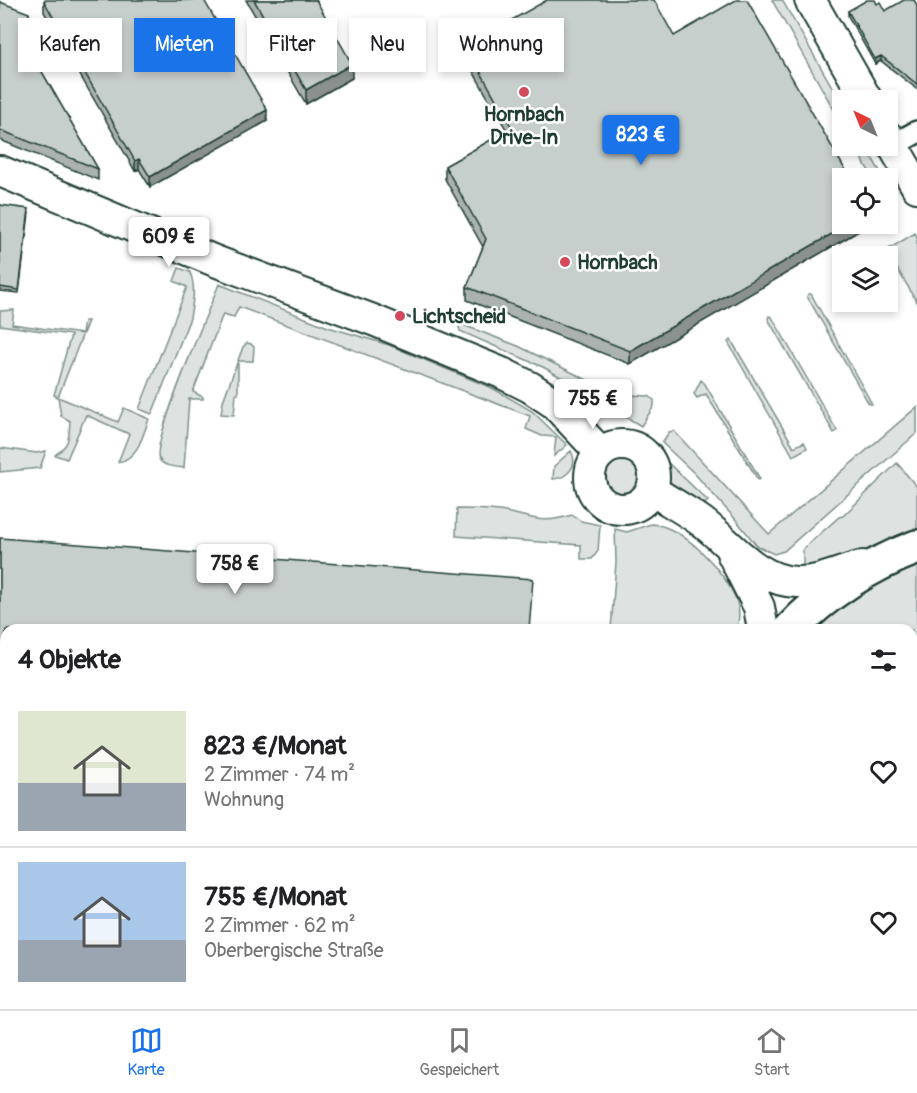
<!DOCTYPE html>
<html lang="de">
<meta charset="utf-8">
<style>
body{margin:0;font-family:Pangolin,sans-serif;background:#f6f6f6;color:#202124;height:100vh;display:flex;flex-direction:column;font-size:22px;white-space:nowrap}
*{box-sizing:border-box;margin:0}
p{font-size:20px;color:#757577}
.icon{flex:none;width:33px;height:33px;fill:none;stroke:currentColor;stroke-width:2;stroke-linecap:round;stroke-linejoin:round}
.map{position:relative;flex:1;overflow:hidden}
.panel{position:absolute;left:0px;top:624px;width:918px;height:386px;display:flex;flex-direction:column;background:#fff;border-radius:18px 18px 0 0;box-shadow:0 3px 9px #0003}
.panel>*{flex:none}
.banner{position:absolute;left:18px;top:18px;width:600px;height:54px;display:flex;gap:12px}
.needle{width:39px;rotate:317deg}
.buttons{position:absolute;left:832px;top:90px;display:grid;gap:12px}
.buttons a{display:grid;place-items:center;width:66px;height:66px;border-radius:0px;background:#fff;box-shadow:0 3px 9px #0003;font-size:30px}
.price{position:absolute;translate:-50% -51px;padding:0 14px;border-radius:6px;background:#fff;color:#222;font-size:20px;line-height:39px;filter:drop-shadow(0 2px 3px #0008)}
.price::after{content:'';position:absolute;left:50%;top:36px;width:18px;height:14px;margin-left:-9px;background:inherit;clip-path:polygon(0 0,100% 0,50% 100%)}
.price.selected{background:#1a73e8;color:#fff}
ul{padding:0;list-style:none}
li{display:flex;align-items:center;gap:18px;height:150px;padding:0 18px}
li+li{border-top:2px solid #e0e0e0}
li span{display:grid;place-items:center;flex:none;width:168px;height:120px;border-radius:0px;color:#555}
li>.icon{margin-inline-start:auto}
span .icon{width:72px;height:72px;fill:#fffc;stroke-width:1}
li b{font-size:26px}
h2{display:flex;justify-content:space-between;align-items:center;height:72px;padding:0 18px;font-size:26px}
.pill{padding:0 21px;border-radius:0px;background:#fff;box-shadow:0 3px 9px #0003;font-size:21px;line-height:54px}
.pill.selected{background:#1a73e8;color:#fff}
.tab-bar{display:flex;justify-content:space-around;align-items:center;height:84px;border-top:2px solid #e0e0e0;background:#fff;font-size:16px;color:#757577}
.tab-bar a{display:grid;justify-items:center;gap:3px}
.tab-bar .selected{color:#1a73e8}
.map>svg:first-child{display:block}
.green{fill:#dee3e2;stroke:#7e908b;stroke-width:1.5}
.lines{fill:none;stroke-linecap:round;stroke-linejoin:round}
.street-casing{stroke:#1f3d34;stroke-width:26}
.secondary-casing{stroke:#1f3d34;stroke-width:34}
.highway-casing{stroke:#1f3d34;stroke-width:38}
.street{stroke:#fff;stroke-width:21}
.secondary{stroke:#fff;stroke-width:30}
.highway{stroke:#fff;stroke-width:33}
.wall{fill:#abb2af;stroke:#1f3d34;stroke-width:1.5}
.shaded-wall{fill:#8b918f;stroke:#1f3d34;stroke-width:1.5}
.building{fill:#c7cfcc;stroke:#1f3d34;stroke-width:1.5}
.poi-dot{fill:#d1495b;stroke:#fff;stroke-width:2}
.labels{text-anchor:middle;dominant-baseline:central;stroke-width:5;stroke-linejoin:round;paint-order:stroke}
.poi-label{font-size:20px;font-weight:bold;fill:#1f3d34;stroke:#fff;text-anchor:start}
</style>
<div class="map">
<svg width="917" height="1009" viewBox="0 0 917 1009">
<rect width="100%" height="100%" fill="#fff"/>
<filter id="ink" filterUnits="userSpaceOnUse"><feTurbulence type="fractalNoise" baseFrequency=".0167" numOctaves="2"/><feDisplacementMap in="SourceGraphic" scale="12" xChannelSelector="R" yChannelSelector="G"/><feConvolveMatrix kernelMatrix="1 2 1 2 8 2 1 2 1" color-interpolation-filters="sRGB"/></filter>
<g filter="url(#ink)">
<path class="green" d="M772 0H782L843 106V126Z
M854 146H865L884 178H873Z
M915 233 917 237V302L888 253 877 256Z
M179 268 190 272C196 288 193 301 190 318L152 414 139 409 187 287 174 281Z
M219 284 328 327 389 345 494 389 532 411 567 445 554 456 556 437 542 436 526 429 530 416 239 307 234 317 223 314 193 392 203 397V399H189L184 468C176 467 164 467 159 459 150 445 210 307 219 284Z
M809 294H811L872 404H869L807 296Z
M14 310 12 324 82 334 84 321H88L58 397 118 422 124 408 149 419C143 435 138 459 118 462L129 434 86 415 67 459 55 455C70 444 69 438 70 421L61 416 58 397 54 395 71 335 0 325V311Z
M769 316 772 317 837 431 834 433 768 319Z
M458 323 518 346 616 394 605 403 545 368 460 331Z
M731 340 794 447 804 442 807 448 793 456 728 342Z
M247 343 251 344 254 347 253 361H238V394H236L234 415 221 414 223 401 243 347Z
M701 380 705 384 760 479 758 480 706 394 697 398 694 394Z
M629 395 649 396 654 400V406L641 426 616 411Z
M917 407V433L784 551 774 554 757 546 737 521 694 473 662 443 669 432 674 431 769 534Z
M0 448 37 453 46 451 40 468 0 472Z
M571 451C579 465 568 478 553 479L554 466Z
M663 458 708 501 703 505C681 492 668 488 660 462Z
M605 477a17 17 0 1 1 34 0a17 17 0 1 1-34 0Z
M897 463 917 487V533L830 568 803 575V549L839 517 843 516Z
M457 509C473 509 490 509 505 512 533 517 541 525 572 515L581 521 600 525 598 551 592 559H581V545L456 536Z
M651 524C684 526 726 572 737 602 740 611 739 621 737 630H611L616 562 615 529 627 532Z
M917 557V708L912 710V630H805L830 608Z
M709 1004H837L835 1009H697Z"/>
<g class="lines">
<g class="street-casing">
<path id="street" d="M893 145 917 132
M912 914 917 913"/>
</g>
<g class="secondary-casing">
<path id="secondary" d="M810 0 867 100
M888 137 917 187
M0 171 215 261 373 320 502 373 530 387 554 403 601 453
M590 477a32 32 0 1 1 64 0a32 32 0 1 1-64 0Z
M652 490C668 501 686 510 702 522 730 543 758 582 797 582 820 583 841 571 863 566
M732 553 759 607 763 630"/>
</g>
<g class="highway-casing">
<path id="highway" d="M790 630C825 593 870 565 917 547
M912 729 917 727
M912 762 917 760
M912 819 917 816
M502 1009 506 1004
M558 1009 563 1004
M602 1009 607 1004
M661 1009 667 1004"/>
</g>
<use href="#street" class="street"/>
<use href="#secondary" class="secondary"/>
<use href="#highway" class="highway"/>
</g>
<path class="wall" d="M246 0H316L352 78 306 104Z
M44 1 267 121 150 187 139 169 135 171 44 12Z
M0 2 29 24 27 46 98 169V180L0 140Z
M877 4 885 11 917 5V89L881 61 875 64 848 16V11Z
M674 36 869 224V225L630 364 467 300V287L483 247 445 179V166L507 131 466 59V46Z
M0 205 29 213 19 293 0 291Z
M0 538 6 630V765H0Z
M122 1004H217L218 1009H150Z"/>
<path class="shaded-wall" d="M29 13V24L26 55V44Z
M881 56V61L875 64V59Z
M352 64V78L306 104V90Z
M267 110V121L150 187V177Z
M139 159V169L135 171V161Z
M849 224H869V225L630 364V351Z
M101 1004H118L114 1009H96Z
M397 1004H409V1009H394Z"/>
<path class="building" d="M45 0H204L267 110 150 177 139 159 135 161 44 1Z
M254 0H316L352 64 306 90Z
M547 0H654L674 36 736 0H747L850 178H843V224H849L630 351 467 287 486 239 445 166 512 128 466 46Z
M867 0H875L877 4 880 2 885 11 904 0H914L917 5V84L881 56 875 59 848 11Z
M0 2 29 13 26 44 98 169 0 130Z
M0 205 29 209 19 290 0 287Z
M0 538 533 579 529 630H6V761H0Z
M51 1004H101L96 1009H46Z
M172 1004H217L218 1009H174Z
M291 1004H397L394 1009H354L353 1007 352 1009H286Z"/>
</g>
<g class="poi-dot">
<circle cx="524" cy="92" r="6"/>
<circle cx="565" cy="262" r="6"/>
<circle cx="400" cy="316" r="6"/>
</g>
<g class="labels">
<g class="poi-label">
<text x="524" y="114" text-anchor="middle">Hornbach<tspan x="524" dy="23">Drive-In</tspan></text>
<text x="577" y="262">Hornbach</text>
<text x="412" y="316">Lichtscheid</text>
</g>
</g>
</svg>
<div class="buttons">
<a><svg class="needle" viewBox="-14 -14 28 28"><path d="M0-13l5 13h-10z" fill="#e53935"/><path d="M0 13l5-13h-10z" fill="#757577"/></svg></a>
<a><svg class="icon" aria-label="locate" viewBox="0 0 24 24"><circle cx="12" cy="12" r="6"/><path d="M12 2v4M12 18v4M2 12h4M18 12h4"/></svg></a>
<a><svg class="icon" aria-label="layers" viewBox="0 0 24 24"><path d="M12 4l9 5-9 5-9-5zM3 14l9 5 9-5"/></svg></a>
</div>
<b class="price selected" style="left:641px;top:166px">823 €</b>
<b class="price" style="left:169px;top:268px">609 €</b>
<b class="price" style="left:593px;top:430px">755 €</b>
<b class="price" style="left:235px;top:595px">758 €</b>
<div class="banner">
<a class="pill">Kaufen</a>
<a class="pill selected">Mieten</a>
<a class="pill">Filter</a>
<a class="pill">Neu</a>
<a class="pill">Wohnung</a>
</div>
<section class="panel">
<h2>4 Objekte<svg class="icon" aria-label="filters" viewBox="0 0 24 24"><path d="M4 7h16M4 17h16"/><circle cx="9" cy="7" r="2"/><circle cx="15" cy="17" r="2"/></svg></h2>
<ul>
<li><span style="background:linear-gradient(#dfe7d0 60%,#9aa5b1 0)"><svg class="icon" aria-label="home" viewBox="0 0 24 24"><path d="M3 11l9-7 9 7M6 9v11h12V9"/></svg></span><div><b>823 €/Monat</b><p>2 Zimmer · 74 m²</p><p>Wohnung</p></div><svg class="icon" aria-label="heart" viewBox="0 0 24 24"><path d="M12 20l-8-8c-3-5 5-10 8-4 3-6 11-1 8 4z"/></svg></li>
<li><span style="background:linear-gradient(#a9c7e8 65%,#9aa5b1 0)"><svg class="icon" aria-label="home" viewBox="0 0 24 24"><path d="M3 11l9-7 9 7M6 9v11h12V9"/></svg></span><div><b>755 €/Monat</b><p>2 Zimmer · 62 m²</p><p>Oberbergische Straße</p></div><svg class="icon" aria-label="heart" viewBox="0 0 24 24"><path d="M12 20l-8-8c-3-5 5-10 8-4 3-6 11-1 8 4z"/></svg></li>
</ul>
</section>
</div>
<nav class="tab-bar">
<a class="selected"><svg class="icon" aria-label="map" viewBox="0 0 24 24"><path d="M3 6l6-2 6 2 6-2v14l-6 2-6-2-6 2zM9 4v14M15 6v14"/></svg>Karte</a>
<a><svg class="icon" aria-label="saved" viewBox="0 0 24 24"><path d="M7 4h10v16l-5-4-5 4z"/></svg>Gespeichert</a>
<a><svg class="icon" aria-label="home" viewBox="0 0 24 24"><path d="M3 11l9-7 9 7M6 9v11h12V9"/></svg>Start</a>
</nav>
